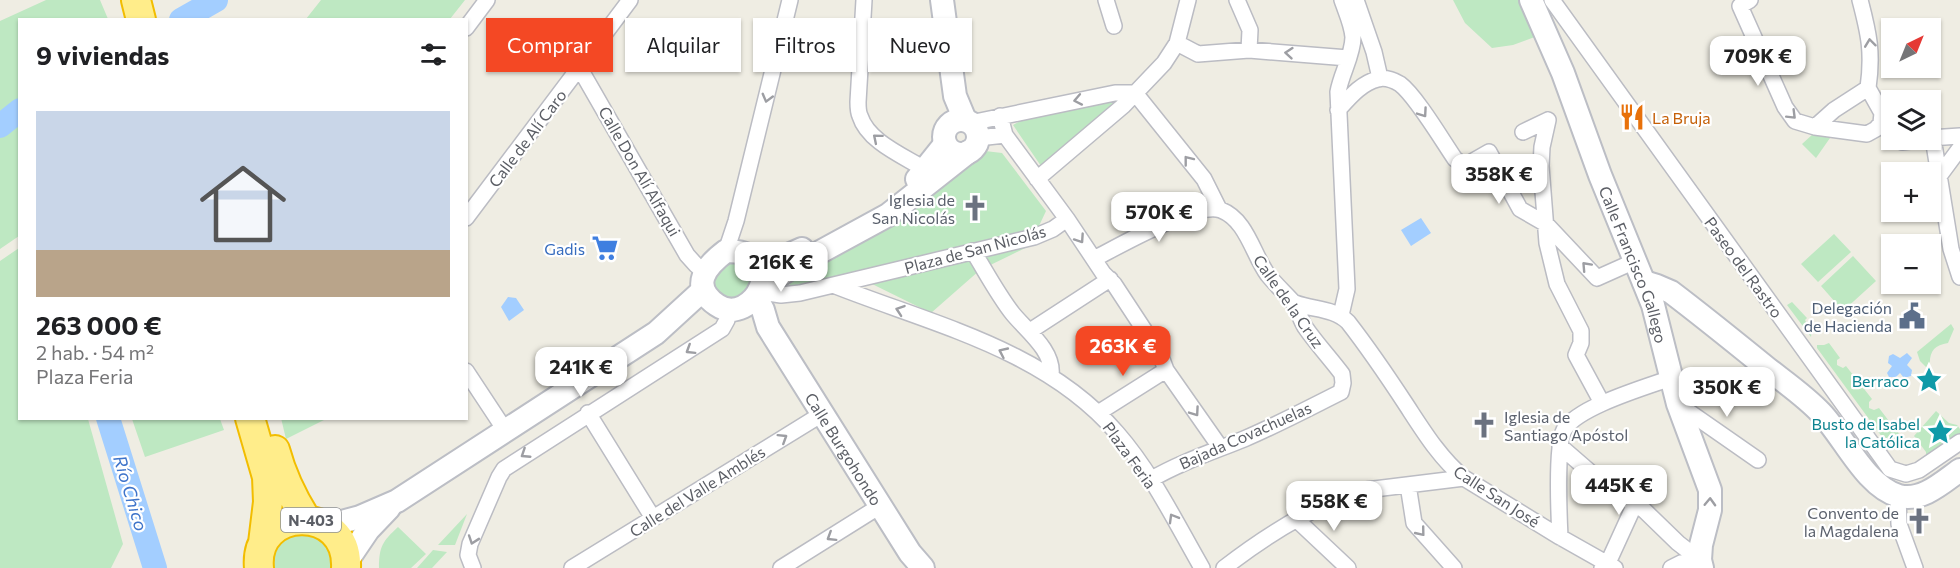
<!DOCTYPE html>
<html lang="es">
<meta charset="utf-8">
<style>
body{margin:0;font-family:Commissioner,sans-serif;background:#f6f6f6;color:#202124;height:100vh;display:flex;flex-direction:column;font-size:22px;white-space:nowrap}
*{box-sizing:border-box;margin:0}
p{font-size:20px;color:#757577}
.icon{flex:none;width:33px;height:33px;fill:none;stroke:currentColor;stroke-width:2;stroke-linecap:round;stroke-linejoin:round}
.map{position:relative;flex:1;overflow:hidden}
.details{position:absolute;left:18px;top:18px;width:450px;height:402px;display:flex;flex-direction:column;background:#fff;border-radius:0px;box-shadow:0 2px 4px #0004}
.details>*{flex:none}
.guide{position:absolute;left:486px;top:18px;width:570px;height:54px;display:flex;gap:12px}
.needle{width:39px;rotate:43deg}
.fabs{position:absolute;left:1881px;top:18px;display:grid;gap:12px}
.fabs a{display:grid;place-items:center;width:60px;height:60px;border-radius:0px;background:#fff;box-shadow:0 2px 4px #0004;font-size:30px}
.price{position:absolute;translate:-50% -51px;padding:0 14px;border-radius:12px;background:#fff;color:#222;font-size:20px;line-height:39px;filter:drop-shadow(0 2px 3px #0008)}
.price::after{content:'';position:absolute;left:50%;top:36px;width:18px;height:14px;margin-left:-9px;background:inherit;clip-path:polygon(0 0,100% 0,50% 100%)}
.price.active{background:#f44824;color:#fff}
ul{padding:0;list-style:none}
li{display:grid;align-content:center;gap:12px;height:318px;padding:0 18px}
li span{display:grid;place-items:center;height:186px;border-radius:0px;color:#555}
li>.icon{margin-inline-start:auto}
span .icon{width:108px;height:108px;fill:#fffc;stroke-width:1}
li b{font-size:26px}
h2{display:flex;justify-content:space-between;align-items:center;height:72px;padding:0 18px;font-size:26px}
.chip{padding:0 21px;border-radius:0px;background:#fff;box-shadow:0 2px 4px #0004;font-size:21px;line-height:54px}
.chip.active{background:#f44824;color:#fff}
.map>svg:first-child{display:block}
.green{fill:#bee8c2}
.water{fill:#a3ceff}
.lines{fill:none;stroke-linecap:round;stroke-linejoin:round}
.river{stroke:#a3ceff;stroke-width:24}
.street-casing{stroke:#bbbcc3;stroke-width:18}
.secondary-casing{stroke:#bcbec5;stroke-width:26}
.highway-casing{stroke:#f2bd00;stroke-width:32}
.street{stroke:#fff;stroke-width:15}
.secondary{stroke:#fff;stroke-width:22}
.highway{stroke:#ffed8a;stroke-width:28}
.oneway{stroke:#9d9ea3}
.labels{text-anchor:middle;dominant-baseline:central;stroke-width:4.5;stroke-linejoin:round;paint-order:stroke}
.shield{fill:#fff;stroke:#8c8e93;stroke-width:1.5}
.shield-label{font-size:15px;font-weight:bold;fill:#5b5e65}
.food-label{font-size:16px;fill:#c56008;stroke:#fff;text-anchor:start}
.street-label{font-size:16px;fill:#5b5e65;stroke:#fff}
.worship-label{font-size:16px;fill:#5b616d;stroke:#fff;text-anchor:end}
.shop-label{font-size:16px;fill:#366cbe;stroke:#fff;text-anchor:end}
.service-label{font-size:16px;fill:#4e5e75;stroke:#fff;text-anchor:end}
.culture-label{font-size:16px;fill:#0d838f;stroke:#fff;text-anchor:end}
.water-label{font-size:18px;font-style:italic;fill:#3e74ca;stroke:#fff}
</style>
<div class="map">
<svg width="1960" height="568" viewBox="0 0 1960 568">
<rect width="100%" height="100%" fill="#efede3"/>
<path class="green" d="M46 0H100L108 19 20 20 19 236 0 249V21Z
M321 0H465L450 19H306Z
M1453 0H1524L1540 35 1513 45 1492 48 1465 23Z
M1122 99 1041 166 1013 125 1032 115Z
M1813 134 1830 138 1816 158 1802 144Z
M985 151 1002 153 1046 211 1038 228 791 290 788 277 887 222Z
M1834 234 1851 252 1818 282 1801 264Z
M1042 240 980 270 931 313 868 282Z
M19 248 20 418 88 419 123 544 111 568H0V261Z
M1853 256 1876 281 1843 311 1821 286Z
M727 261 750 265 753 288 731 302 712 289 714 271Z
M1792 302 1807 318 1805 320 1807 324 1812 325 1815 323 1817 325 1812 330 1811 337 1787 305Z
M1951 324 1954 329 1948 343C1934 345 1929 352 1930 366L1927 368 1920 361 1917 352Z
M1829 343 1840 358 1837 360V365L1843 368 1846 366 1872 399 1869 402V408L1874 410 1879 408 1902 438 1888 445 1817 348V345H1824Z
M1936 411 1949 423 1957 425 1960 429V435L1926 458V452L1914 436Z
M281 418H326V419L286 439Z
M132 419H220L224 430 145 457Z
M467 514 455 545H438Z
M398 527 426 554 411 568H379C379 546 383 541 398 527Z
M289 533H322L338 568H268L271 547Z
M433 550 447 552 432 568H417Z"/>
<path class="water" d="M1421 218 1431 233 1411 246 1401 230Z
M508 297 516 298 524 310 509 321 501 307Z
M1907 353 1912 358 1907 365 1912 370 1911 376 1904 378 1900 373 1896 377H1889L1887 373 1892 366 1888 363 1889 356 1893 354 1900 358Z"/>
<g class="lines">
<path class="river" d="M181 20 216 0
M0 126 20 110
M108 418 155 568"/>
<g class="street-casing">
<path id="street" d="M864 0 858 102C858 106 858 112 860 116 868 142 904 156 926 170
M1106 0 1114 26
M1237 0 1250 30 1249 50
M1356 0 1374 52 1380 78
M1552 0 1890 469 1906 474 1919 470 1960 442
M1750 0 1740 6 1785 107 1795 121 1815 127 1867 134 1876 129 1881 123 1882 113 1868 88
M1860 0C1869 34 1873 53 1868 88
M466 28 487 0
M1177 43 1198 54 1249 50 1348 58
M579 67 687 255 696 265 705 272
M1135 93 1204 179 1219 209
M1338 110C1349 98 1361 83 1378 79 1385 77 1393 80 1400 84 1416 96 1442 140 1455 159L1462 164H1468L1489 152 1520 209 1546 224 1597 278 1635 261
M1000 116 1005 135 1067 219 1103 273 1114 284 1160 354 1166 370 1220 447
M1548 120 1542 147 1541 166 1547 243 1557 284 1581 331V343L1576 355 1602 403
M970 123 1115 93H1135
M1815 127 1834 110 1868 88
M1523 132 1548 120
M978 138 1005 135
M1930 138 1960 136
M1933 138 1951 249 1960 277
M1898 140 1902 142 1918 140
M1940 175 1960 148
M1037 179 1123 106 1164 63 1177 43 1188 0
M466 218 630 0
M726 251 736 221 790 0
M973 251C986 272 998 295 1013 314 1027 331 1054 351 1051 375
M1094 259C1117 247 1197 201 1221 210 1247 220 1253 255 1268 275 1276 285 1285 293 1293 302 1298 309 1300 319 1305 327 1316 343 1330 358 1342 374L1343 383 1341 392C1309 408 1277 425 1244 439 1212 452 1181 462 1150 480
M833 285C931 324 1045 349 1117 433 1152 473 1176 523 1202 568
M760 292 781 295 800 293 1034 237 1053 229 1067 219
M1295 303C1313 310 1334 308 1348 322 1369 349 1388 377 1407 406 1424 432 1440 458 1464 478L1560 537 1615 568
M1341 315 1347 289 1338 92C1341 74 1353 55 1353 37 1352 24 1346 12 1342 0
M1030 331 1110 279
M466 371 505 430
M1679 405 1758 460
M588 413 653 518
M1098 413 1166 370
M1560 446 1613 492 1644 510 1678 543 1700 560
M1408 485 1414 523 1454 568
M1898 496 1899 524 1915 568
M1297 520 1348 568
M1560 537C1559 517 1556 445 1564 430 1577 407 1646 387 1671 378
M473 568 468 555 470 544 499 477 504 469 722 329 727 320V310
M572 568 822 414
M781 568 880 506
M1224 568C1264 537 1310 508 1358 491L1464 478
M1602 568 1607 565 1634 506
M1671 568 1681 563 1700 560"/>
</g>
<g class="secondary-casing">
<g id="secondary">
<path d="M942 0 955 96 965 120"/>
<path id="s1" d="M1531 0 1563 73 1600 175 1653 305 1678 404 1710 490V510L1701 545 1700 560 1702 568"/>
<circle cx="961" cy="137" r="17"/>
<path d="M917 179 945 144"/>
<path d="M726 251C795 252 752 329 717 305 689 286 706 266 726 251Z"/>
<path d="M758 262 784 257 802 249"/>
<path d="M1644 282 1657 286 1671 292C1704 317 1736 343 1768 369 1786 383 1806 397 1821 413 1844 437 1866 487 1899 496 1922 502 1943 482 1960 470"/>
<path d="M761 288 789 269 888 215 968 152"/>
<path id="s2" d="M756 297 763 310 768 327 910 553 923 568"/>
<path d="M327 526 360 517 397 501 656 333 703 290"/>
<path d="M347 561 368 530 389 508"/>
</g>
</g>
<g class="highway-casing">
<path id="highway" d="M136 0 141 20
M250 418 267 477 268 502 263 543
M275 450C282 476 292 497 306 519
M259 568C253 506 349 503 346 568"/>
</g>
<use href="#street" class="street"/>
<use href="#secondary" class="secondary"/>
<use href="#highway" class="highway"/>
</g>
<defs><path id="oneway-chevron" d="M-2-3.5L2.5 0L-2 3.5" fill="none" stroke-width="1.6" stroke-linecap="round" stroke-linejoin="round" transform="scale(1.5)"/></defs>
<g class="oneway">
<use href="#oneway-chevron" transform="translate(1870 43) rotate(-97)"/>
<use href="#oneway-chevron" transform="translate(1289 53) rotate(-175)"/>
<use href="#oneway-chevron" transform="translate(767 98) rotate(105)"/>
<use href="#oneway-chevron" transform="translate(1078 100) rotate(169)"/>
<use href="#oneway-chevron" transform="translate(1423 113) rotate(55)"/>
<use href="#oneway-chevron" transform="translate(1792 115) rotate(45)"/>
<use href="#oneway-chevron" transform="translate(877 138) rotate(-140)"/>
<use href="#oneway-chevron" transform="translate(1188 160) rotate(-128)"/>
<use href="#oneway-chevron" transform="translate(1080 239) rotate(56)"/>
<use href="#oneway-chevron" transform="translate(1586 266) rotate(-133)"/>
<use href="#oneway-chevron" transform="translate(900 310) rotate(-161)"/>
<use href="#oneway-chevron" transform="translate(690 350) rotate(148)"/>
<use href="#oneway-chevron" transform="translate(1003 352) rotate(-155)"/>
<use href="#oneway-chevron" transform="translate(1195 412) rotate(55)"/>
<use href="#oneway-chevron" transform="translate(783 438) rotate(-32)"/>
<use href="#oneway-chevron" transform="translate(525 454) rotate(147)"/>
<use href="#oneway-chevron" transform="translate(1710 502) rotate(-88)"/>
<use href="#oneway-chevron" transform="translate(1173 518) rotate(-120)"/>
<use href="#oneway-chevron" transform="translate(1421 532) rotate(51)"/>
<use href="#oneway-chevron" transform="translate(831 537) rotate(148)"/>
<use href="#oneway-chevron" transform="translate(473 540) rotate(109)"/>
</g>
<defs>
<g id="restaurant-bare" transform="scale(2.07)"><path d="M-5-6h1v4h1v-4h1v4h1v-4h1v5L-1.5 .5V6h-2V.5L-5-1ZM5-6V6H3V1.5H1.5Q1.5-4 5-6Z" fill="#e8710a" stroke="#fff" stroke-width="2.5" paint-order="stroke"/></g>
<g id="church-bare" transform="scale(2.07)"><path d="M-1.2-6h2.4v3.5h3.3v2.4h-3.3V6h-2.4V-.1h-3.3v-2.4h3.3Z" fill="#6b7280" stroke="#fff" stroke-width="2.5" paint-order="stroke"/></g>
<g id="supermarket-bare" transform="scale(2.07)"><path d="M-6-5.5h2.5l.6 2H6L4.5 2H-2.5L-4.4-4H-6ZM-1.5 3.2a1.3 1.3 0 1 0 .1 0ZM3 3.2a1.3 1.3 0 1 0 .1 0Z" fill="#3f7fe0" stroke="#fff" stroke-width="2.5" paint-order="stroke"/></g>
<g id="civic-bare" transform="scale(2.07)"><path d="M-.6-6.5H3V-4.5H.6V-3L4-1V1h2V6H-6V1h2V-1L-.6-3ZM-1.2 2.5V6h2.4V2.5Z" fill="#5c6f8a" stroke="#fff" stroke-width="2.5" paint-order="stroke"/></g>
<g id="sight-bare" transform="scale(2.07)"><path d="M0-6L1.8-2.2L6-1.7L2.9 1.2L3.7 5.4L0 3.3L-3.7 5.4L-2.9 1.2L-6-1.7L-1.8-2.2Z" fill="#0f9aa8" stroke="#fff" stroke-width="2.5" paint-order="stroke"/></g>
</defs>
<g fill-rule="evenodd">
<use href="#restaurant-bare" x="1632" y="117"/>
<use href="#church-bare" x="975" y="208"/>
<use href="#supermarket-bare" x="605" y="248"/>
<use href="#civic-bare" x="1912" y="316"/>
<use href="#sight-bare" x="1929" y="380"/>
<use href="#church-bare" x="1484" y="425"/>
<use href="#sight-bare" x="1940" y="432"/>
<use href="#church-bare" x="1919" y="521"/>
</g>
<g class="labels">
<rect class="shield" x="281" y="508" width="60" height="24" rx="4.5"/>
<g class="shield-label">
<text x="311" y="520">N-403</text>
</g>
<g class="food-label">
<text x="1652" y="117">La Bruja</text>
</g>
<g class="street-label">
<text transform="translate(527 138) rotate(-53)">Calle de Alí Caro</text>
<text transform="translate(640 171) rotate(60)">Calle Don Alí Alfaqui</text>
<text transform="translate(975 249) rotate(-15)">Plaza de San Nicolás</text>
<text stroke="none"><textPath href="#s1" startOffset="284">Calle Francisco Gallego</textPath></text>
<text transform="translate(1744 267) rotate(54)">Paseo del Rastro</text>
<text transform="translate(1289 301) rotate(55)">Calle de la Cruz</text>
<text transform="translate(1245 435) rotate(-24)">Bajada Covachuelas</text>
<text stroke="none"><textPath href="#s2" startOffset="176">Calle Burgohondo</textPath></text>
<text transform="translate(1130 455) rotate(54)">Plaza Feria</text>
<text transform="translate(697 491) rotate(-32)">Calle del Valle Amblés</text>
<text transform="translate(1497 496) rotate(33)">Calle San José</text>
</g>
<g class="worship-label">
<text x="955" y="199">Iglesia de<tspan x="955" dy="18">San Nicolás</tspan></text>
<text x="1504" y="416" text-anchor="start">Iglesia de<tspan x="1504" dy="18">Santiago Apóstol</tspan></text>
<text x="1899" y="512">Convento de<tspan x="1899" dy="18">la Magdalena</tspan></text>
</g>
<g class="shop-label">
<text x="585" y="248">Gadis</text>
</g>
<g class="service-label">
<text x="1892" y="307">Delegación<tspan x="1892" dy="18">de Hacienda</tspan></text>
</g>
<g class="culture-label">
<text x="1909" y="380">Berraco</text>
<text x="1920" y="423">Busto de Isabel<tspan x="1920" dy="18">la Católica</tspan></text>
</g>
<g class="water-label">
<text transform="translate(131 493) rotate(73)">Río Chico</text>
</g>
</g>
</svg>
<div class="fabs">
<a><svg class="needle" viewBox="-14 -14 28 28"><path d="M0-13l5 13h-10z" fill="#e53935"/><path d="M0 13l5-13h-10z" fill="#757577"/></svg></a>
<a><svg class="icon" aria-label="layers" viewBox="0 0 24 24"><path d="M12 4l9 5-9 5-9-5zM3 14l9 5 9-5"/></svg></a>
<a>+</a>
<a>−</a>
</div>
<b class="price" style="left:1758px;top:87px">709K €</b>
<b class="price" style="left:1499px;top:205px">358K €</b>
<b class="price" style="left:1159px;top:243px">570K €</b>
<b class="price" style="left:781px;top:293px">216K €</b>
<b class="price active" style="left:1123px;top:377px">263K €</b>
<b class="price" style="left:581px;top:398px">241K €</b>
<b class="price" style="left:1727px;top:418px">350K €</b>
<b class="price" style="left:1619px;top:516px">445K €</b>
<b class="price" style="left:1334px;top:532px">558K €</b>
<div class="guide">
<a class="chip active">Comprar</a>
<a class="chip">Alquilar</a>
<a class="chip">Filtros</a>
<a class="chip">Nuevo</a>
</div>
<section class="details">
<h2>9 viviendas<svg class="icon" aria-label="filters" viewBox="0 0 24 24"><path d="M4 7h16M4 17h16"/><circle cx="9" cy="7" r="2"/><circle cx="15" cy="17" r="2"/></svg></h2>
<ul>
<li><span style="background:linear-gradient(#c9d6e8 75%,#b9a48a 0)"><svg class="icon" aria-label="home" viewBox="0 0 24 24"><path d="M3 11l9-7 9 7M6 9v11h12V9"/></svg></span><div><b>263 000 €</b><p>2 hab. · 54 m²</p><p>Plaza Feria</p></div></li>
</ul>
</section>
</div>
